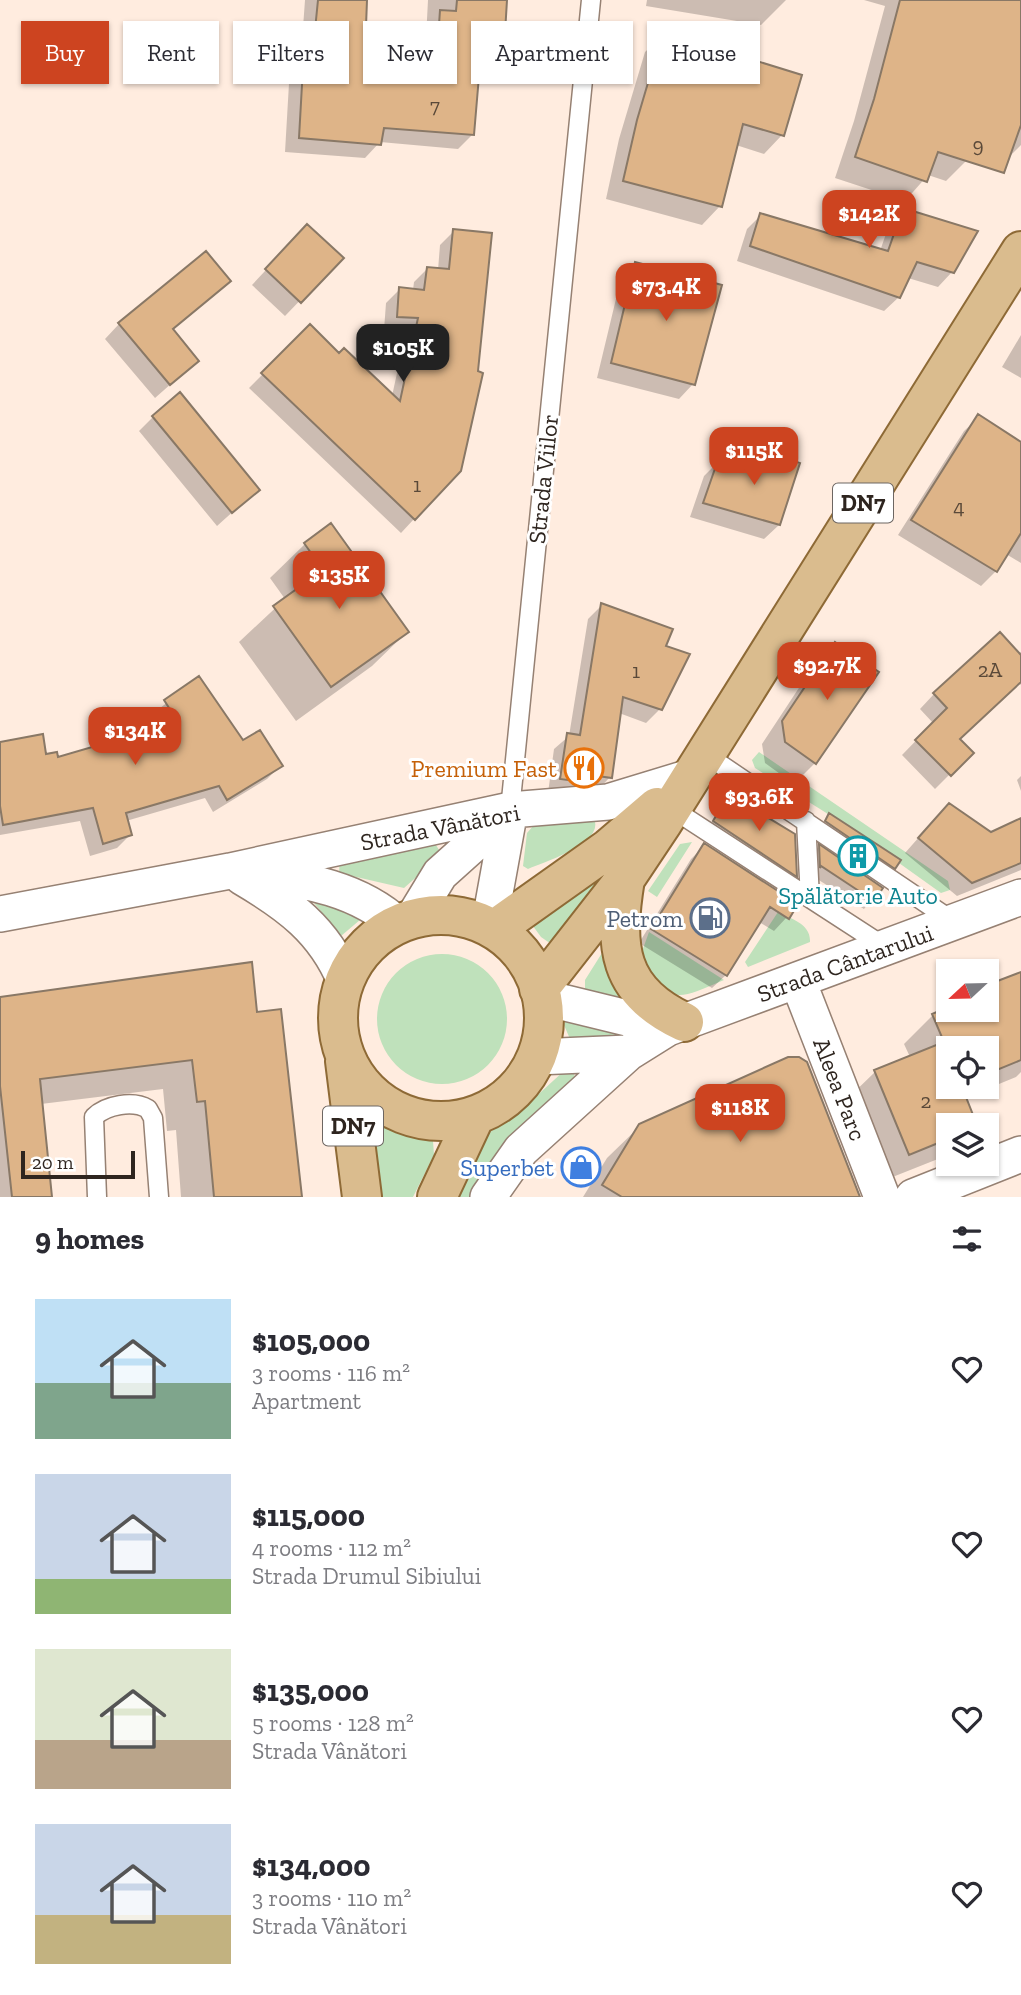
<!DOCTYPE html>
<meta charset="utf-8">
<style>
body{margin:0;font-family:"Zilla Slab",serif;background:#f7f7f7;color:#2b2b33;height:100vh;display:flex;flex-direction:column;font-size:26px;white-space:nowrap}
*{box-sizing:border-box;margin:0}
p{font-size:23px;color:#7c7c81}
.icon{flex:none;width:38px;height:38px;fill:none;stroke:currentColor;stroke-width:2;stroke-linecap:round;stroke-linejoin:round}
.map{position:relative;height:1197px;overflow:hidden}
.side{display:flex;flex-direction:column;background:#fff;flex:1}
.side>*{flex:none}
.top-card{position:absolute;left:21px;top:21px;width:980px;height:63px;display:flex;gap:14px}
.needle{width:46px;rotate:248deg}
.controls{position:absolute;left:936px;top:959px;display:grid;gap:14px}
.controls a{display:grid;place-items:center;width:63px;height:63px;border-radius:0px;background:#fff;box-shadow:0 2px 5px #0004;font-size:35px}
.scale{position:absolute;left:21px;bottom:18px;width:114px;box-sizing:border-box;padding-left:7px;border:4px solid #2e251f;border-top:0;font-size:19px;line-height:24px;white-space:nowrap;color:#2e251f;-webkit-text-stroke:5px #fff;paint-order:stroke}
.price{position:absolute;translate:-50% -60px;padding:0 16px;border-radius:14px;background:#cd4420;color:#fff;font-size:23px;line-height:46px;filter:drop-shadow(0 2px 4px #0008)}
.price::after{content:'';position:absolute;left:50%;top:42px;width:21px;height:16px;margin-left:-10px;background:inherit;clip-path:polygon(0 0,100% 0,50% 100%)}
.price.on{background:#222;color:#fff}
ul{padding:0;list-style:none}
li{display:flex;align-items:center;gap:21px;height:175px;padding:0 35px}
li span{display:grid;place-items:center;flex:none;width:196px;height:140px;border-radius:0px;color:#555}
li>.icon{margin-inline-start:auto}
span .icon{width:84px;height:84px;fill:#fffc;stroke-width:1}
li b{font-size:30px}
h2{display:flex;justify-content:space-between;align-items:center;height:84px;padding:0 35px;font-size:30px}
.tag{padding:0 24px;border-radius:0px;background:#fff;box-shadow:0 2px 5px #0004;font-size:24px;line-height:63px}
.tag.on{background:#cd4420;color:#fff}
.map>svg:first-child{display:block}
.green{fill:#bfe1bb}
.shadow{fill:#0003;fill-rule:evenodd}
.building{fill:#deb488;stroke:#897866;stroke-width:2}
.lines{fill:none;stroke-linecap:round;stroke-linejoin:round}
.service-casing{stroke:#968173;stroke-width:21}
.minor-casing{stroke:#968173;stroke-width:38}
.primary-casing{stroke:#8e6a36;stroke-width:42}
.service{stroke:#fff;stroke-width:18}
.minor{stroke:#fff;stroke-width:35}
.primary{stroke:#dabc8e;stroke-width:38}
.labels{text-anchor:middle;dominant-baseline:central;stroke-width:6;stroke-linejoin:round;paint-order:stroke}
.number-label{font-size:21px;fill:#5a4939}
.shield{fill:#fff;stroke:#6d6662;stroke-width:2}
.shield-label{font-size:23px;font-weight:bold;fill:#2e251f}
.street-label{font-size:24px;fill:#2e251f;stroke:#fff}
.food-label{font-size:24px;fill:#c56008;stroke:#fff;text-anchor:end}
.culture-label{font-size:24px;fill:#0d838f;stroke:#fff}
.service-label{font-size:24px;fill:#4e5e75;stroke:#fff;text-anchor:end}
.shop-label{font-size:24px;fill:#366cbe;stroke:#fff;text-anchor:end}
</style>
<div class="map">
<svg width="1021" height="1197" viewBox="0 0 1021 1197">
<rect width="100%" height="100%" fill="#ffecdf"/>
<path class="green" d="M759 752 948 881 950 890 941 893 899 863 901 860 755 768 752 760Z
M594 819C605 843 545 862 528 869L523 866 527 833 534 825Z
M434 842 441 853 438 858 404 888 339 873 340 856Z
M692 842 657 897 648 891 680 844Z
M619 854 554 946 541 937 530 922Z
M306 893 367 914 341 936Z
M778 912C790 919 811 923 810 942L748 967 745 962Z
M649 932 724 980C673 1002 671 1004 640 957Z
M602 953 625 1001 585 989V980Z
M377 1019a65 65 0 1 1 130 0a65 65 0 1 1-130 0Z
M566 1019 633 1036 570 1039 564 1025Z
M565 1070H572L576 1079 470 1197H447L480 1139 519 1112Z
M371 1122 433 1141 434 1155 413 1197H369Z"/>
<path class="shadow" d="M305 0H366L364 55 425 57 428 0H505L501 65 487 79H477L473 134 458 149 380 142 365 158 285 152 290 66 301 55Z
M647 0H786L761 25 646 6Z
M864 0H1021V145L1010 156 967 160 946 181 928 175 905 201 835 178 854 121 885 6Z
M664 34 782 135 764 154 736 145 720 206 702 225 606 199 619 139 645 52Z
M904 210 952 272 938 287 908 278 899 297 884 311 737 261 747 229 761 215 880 251 889 225Z
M454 231 490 235 414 519 401 533 249 388 310 327 339 355 392 396 406 332 384 330 386 303 400 289 413 290 414 282 427 269 438 270 440 245Z
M293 241 341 258 285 316 252 285Z
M636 263 693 384 679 399 597 378 621 278Z
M229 281 172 330 197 361 155 398 105 339 119 324Z
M1021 335V378L1002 367Z
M153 417 257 490 217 526 139 431Z
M979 417 1021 444V563L1006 554 996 571 981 586 898 535 964 431Z
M761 451 779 525 764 539 690 517 704 476 718 462 745 471Z
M305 544 407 632 372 666 296 721 239 642 285 599 270 578Z
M602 605 664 647 660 709 646 723 619 713 610 777 597 791 548 793 554 749 569 736 588 619Z
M835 644 815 763 794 784 765 763 762 744 814 665Z
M1021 652V685L1019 683 958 740 971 753 935 789 902 755 933 723 920 709 934 694Z
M199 678 242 743 280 766 267 779 213 812 205 798 126 821 130 835 117 848 90 856 80 821 0 835V744L57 759 161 729 151 715Z
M1021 776V791L1017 780Z
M730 796 796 876 789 882 707 829Z
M830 816 894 868 880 882 815 830Z
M935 819 991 834 1021 820V870L957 896 905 853Z
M705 845 787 917 774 931 759 922 726 975 712 988 639 943 691 859Z
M819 847 881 888 864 909 811 875 810 855Z
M1021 981V1072L1016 1077 965 1098 976 1125H948V1155L880 1182 846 1100 875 1072 910 1057 904 1044 933 1015 948 1008 987 1010V987ZM948 1048H987V1087H948Z
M0 998 255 1014 298 1197H181L176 1130 167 1131 163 1089 41 1104 50 1197H0Z
M799 1059 859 1197H583L607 1158 640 1126 776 1062Z"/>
<path class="building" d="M318 0H367L365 53 437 55 440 10 456 11 457 0H507L503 66 480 64 474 135 384 128 381 145 299 138 304 49 313 50Z
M900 0H1021V125L1004 173 938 152 927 182 855 157 874 99Z
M663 32 802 75 784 136 743 124 722 207 623 181 637 120Z
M903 208 978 231 954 273 917 262 900 298 750 246 760 213 888 251Z
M307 224 344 258 301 303 265 269Z
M453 229 492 233 478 371 483 373 461 471 415 520 261 373 310 324 339 353 344 348 400 401 418 318 397 317 399 287 424 290 427 267 449 269Z
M206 251 231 281 173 329 199 361 170 385 118 323Z
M635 262 722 285 695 385 611 363Z
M180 392 260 490 232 513 152 416Z
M978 414 1021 442V533L997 572 911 520Z
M761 449 800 463 780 525 703 503 718 460 753 472Z
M331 523 409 632 331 687 273 606 323 570 304 543Z
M601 603 673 629 666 646 690 654 662 710 623 697 612 778 591 775 589 783 560 779 567 733 580 735Z
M1000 632 1021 655V682L960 739 974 753 951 776 915 740 947 708 933 693Z
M835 642 879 672 816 764 785 742 782 721Z
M199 676 243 740 260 730 283 766 227 800 219 786 126 813 132 835 103 844 93 808 3 825 0 806V742L43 734 46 754 57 752 58 757 178 722 164 700Z
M729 794 795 834 797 877 713 821Z
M949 803 991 832 1021 818V863L972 883 918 838Z
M829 813 901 860 895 869 825 821Z
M704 843 798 904 789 919 770 907 727 976 651 929Z
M819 844 883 888 874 901 821 866 820 868Z
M252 962 257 1012 281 1009 302 1197H214L205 1101 197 1102 192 1060 40 1079 52 1197H12L0 1086V997Z
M1021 972V1060L987 1074V1048H948V1087H962L977 1125H948V1139L909 1155 874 1070 944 1042 932 1014 948 1007V1010H987V985Z
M788 1057H799L807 1062 860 1197H622L602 1185 639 1124Z"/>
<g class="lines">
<g class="service-casing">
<path id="service" d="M705 754 954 922
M671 808 885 947
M510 810 591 0
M806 821 810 898
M97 1197 94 1117C106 1105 133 1100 148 1109L153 1118 159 1197"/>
</g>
<g class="minor-casing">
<path id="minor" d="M254 873C306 880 359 889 398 925
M242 877C288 904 324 930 345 981
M0 914 230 871 510 810 608 802 690 777
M412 920 440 874 508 813
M489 926 510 810
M798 981 882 1197
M541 997 668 1028
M537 1057 628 1053 668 1028 1021 897
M488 1197 521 1150 628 1053
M913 1197 1021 1154"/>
</g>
<g class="primary-casing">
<path id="primary" d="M625 879C614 946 617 991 684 1022
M338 1018a103 103 0 1 1 206 0a103 103 0 1 1-206 0Z
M495 929 609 848 657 807
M539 989 625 879 663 822 1021 251
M345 1061 362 1197
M437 1197 475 1116"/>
</g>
<use href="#service" class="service"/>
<use href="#minor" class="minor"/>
<use href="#primary" class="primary"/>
</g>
<defs>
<g id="restaurant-ring" transform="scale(2.0125)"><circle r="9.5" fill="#fff" stroke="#e8710a" stroke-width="1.5"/><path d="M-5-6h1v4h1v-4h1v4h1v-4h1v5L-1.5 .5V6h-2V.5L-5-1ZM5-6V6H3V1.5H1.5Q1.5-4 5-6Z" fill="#e8710a"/></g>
<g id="building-ring" transform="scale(2.0125)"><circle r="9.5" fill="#fff" stroke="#0f9aa8" stroke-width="1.5"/><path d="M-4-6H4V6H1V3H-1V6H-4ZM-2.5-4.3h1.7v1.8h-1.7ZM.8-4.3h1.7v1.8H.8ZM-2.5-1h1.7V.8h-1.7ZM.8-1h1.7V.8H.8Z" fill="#0f9aa8"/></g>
<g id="fuel-ring" transform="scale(2.0125)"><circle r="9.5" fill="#fff" stroke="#5c6f8a" stroke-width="1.5"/><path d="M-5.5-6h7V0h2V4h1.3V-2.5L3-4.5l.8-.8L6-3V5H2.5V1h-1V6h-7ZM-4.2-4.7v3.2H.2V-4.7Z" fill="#5c6f8a"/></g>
<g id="shop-ring" transform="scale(2.0125)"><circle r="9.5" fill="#fff" stroke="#3f7fe0" stroke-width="1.5"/><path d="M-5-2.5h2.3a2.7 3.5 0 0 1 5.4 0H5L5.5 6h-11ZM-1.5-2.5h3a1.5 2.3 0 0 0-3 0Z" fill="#3f7fe0"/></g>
</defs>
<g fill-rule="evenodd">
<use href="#restaurant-ring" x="584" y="768"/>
<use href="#building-ring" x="858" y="856"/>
<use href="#fuel-ring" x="710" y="918"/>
<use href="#shop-ring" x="581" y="1167"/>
</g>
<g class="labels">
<g class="number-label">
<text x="435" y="105">7</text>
<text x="978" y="144">9</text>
<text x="417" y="484">1</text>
<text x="959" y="506">4</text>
<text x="990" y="669">2A</text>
<text x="636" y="670">1</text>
<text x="926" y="1100">2</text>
</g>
<g class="shield">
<rect x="833" y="483.5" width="60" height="39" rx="5"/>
<rect x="323" y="1106.5" width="60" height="39" rx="5"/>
</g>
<g class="shield-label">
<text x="863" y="503">DN7</text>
<text x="353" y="1126">DN7</text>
</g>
<g class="street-label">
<text transform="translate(543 479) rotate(-84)">Strada Viilor</text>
<text transform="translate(440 827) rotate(-11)">Strada Vânători</text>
<text transform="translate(845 963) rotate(-20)">Strada Cântarului</text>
<text transform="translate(840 1089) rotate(69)">Aleea Parc</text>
</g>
<g class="food-label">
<text x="557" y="768">Premium Fast</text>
</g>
<g class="culture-label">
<text x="858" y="895">Spălătorie Auto</text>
</g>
<g class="service-label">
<text x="683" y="918">Petrom</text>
</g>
<g class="shop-label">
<text x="554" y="1167">Superbet</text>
</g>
</g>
</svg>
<div class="controls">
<a><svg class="needle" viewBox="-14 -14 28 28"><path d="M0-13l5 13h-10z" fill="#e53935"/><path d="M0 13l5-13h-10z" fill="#7c7c81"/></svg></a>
<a><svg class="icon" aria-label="locate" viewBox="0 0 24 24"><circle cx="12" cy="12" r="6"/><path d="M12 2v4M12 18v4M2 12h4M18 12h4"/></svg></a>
<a><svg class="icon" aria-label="layers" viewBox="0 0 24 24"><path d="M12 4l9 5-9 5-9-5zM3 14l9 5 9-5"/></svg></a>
</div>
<div class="scale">20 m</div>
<b class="price" style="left:869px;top:250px">$142K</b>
<b class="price" style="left:666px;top:323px">$73.4K</b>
<b class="price on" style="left:403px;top:384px">$105K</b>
<b class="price" style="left:754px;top:487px">$115K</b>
<b class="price" style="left:339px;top:611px">$135K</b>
<b class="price" style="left:827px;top:702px">$92.7K</b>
<b class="price" style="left:135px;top:767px">$134K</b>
<b class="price" style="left:759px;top:833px">$93.6K</b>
<b class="price" style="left:740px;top:1144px">$118K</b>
<div class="top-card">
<a class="tag on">Buy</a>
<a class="tag">Rent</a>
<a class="tag">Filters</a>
<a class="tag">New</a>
<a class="tag">Apartment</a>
<a class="tag">House</a>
</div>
</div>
<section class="side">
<h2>9 homes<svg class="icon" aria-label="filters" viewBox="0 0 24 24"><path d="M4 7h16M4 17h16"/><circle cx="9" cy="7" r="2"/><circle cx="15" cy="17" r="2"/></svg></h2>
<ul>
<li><span style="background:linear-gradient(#bfe0f5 60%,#7fa58c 0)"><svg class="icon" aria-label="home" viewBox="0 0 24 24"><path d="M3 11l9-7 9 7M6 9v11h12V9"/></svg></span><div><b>$105,000</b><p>3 rooms · 116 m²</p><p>Apartment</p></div><svg class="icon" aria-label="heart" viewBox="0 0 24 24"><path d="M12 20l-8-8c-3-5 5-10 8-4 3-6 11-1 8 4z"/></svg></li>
<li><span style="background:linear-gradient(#c9d6e8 75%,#8fb573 0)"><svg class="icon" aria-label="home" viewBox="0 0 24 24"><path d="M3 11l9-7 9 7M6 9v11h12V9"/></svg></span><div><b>$115,000</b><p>4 rooms · 112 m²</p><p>Strada Drumul Sibiului</p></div><svg class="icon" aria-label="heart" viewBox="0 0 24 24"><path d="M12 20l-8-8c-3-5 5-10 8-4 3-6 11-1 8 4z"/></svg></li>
<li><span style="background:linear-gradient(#dfe7d0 65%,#b9a48a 0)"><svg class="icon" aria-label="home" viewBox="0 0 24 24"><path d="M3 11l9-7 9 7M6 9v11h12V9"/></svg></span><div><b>$135,000</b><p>5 rooms · 128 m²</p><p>Strada Vânători</p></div><svg class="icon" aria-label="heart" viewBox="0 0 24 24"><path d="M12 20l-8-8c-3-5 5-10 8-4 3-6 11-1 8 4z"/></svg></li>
<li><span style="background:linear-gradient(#c9d6e8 65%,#c2b280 0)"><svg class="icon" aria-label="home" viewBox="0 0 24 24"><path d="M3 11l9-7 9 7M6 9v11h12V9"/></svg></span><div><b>$134,000</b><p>3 rooms · 110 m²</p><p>Strada Vânători</p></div><svg class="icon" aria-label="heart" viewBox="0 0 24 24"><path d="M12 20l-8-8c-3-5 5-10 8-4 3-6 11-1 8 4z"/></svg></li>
</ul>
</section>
